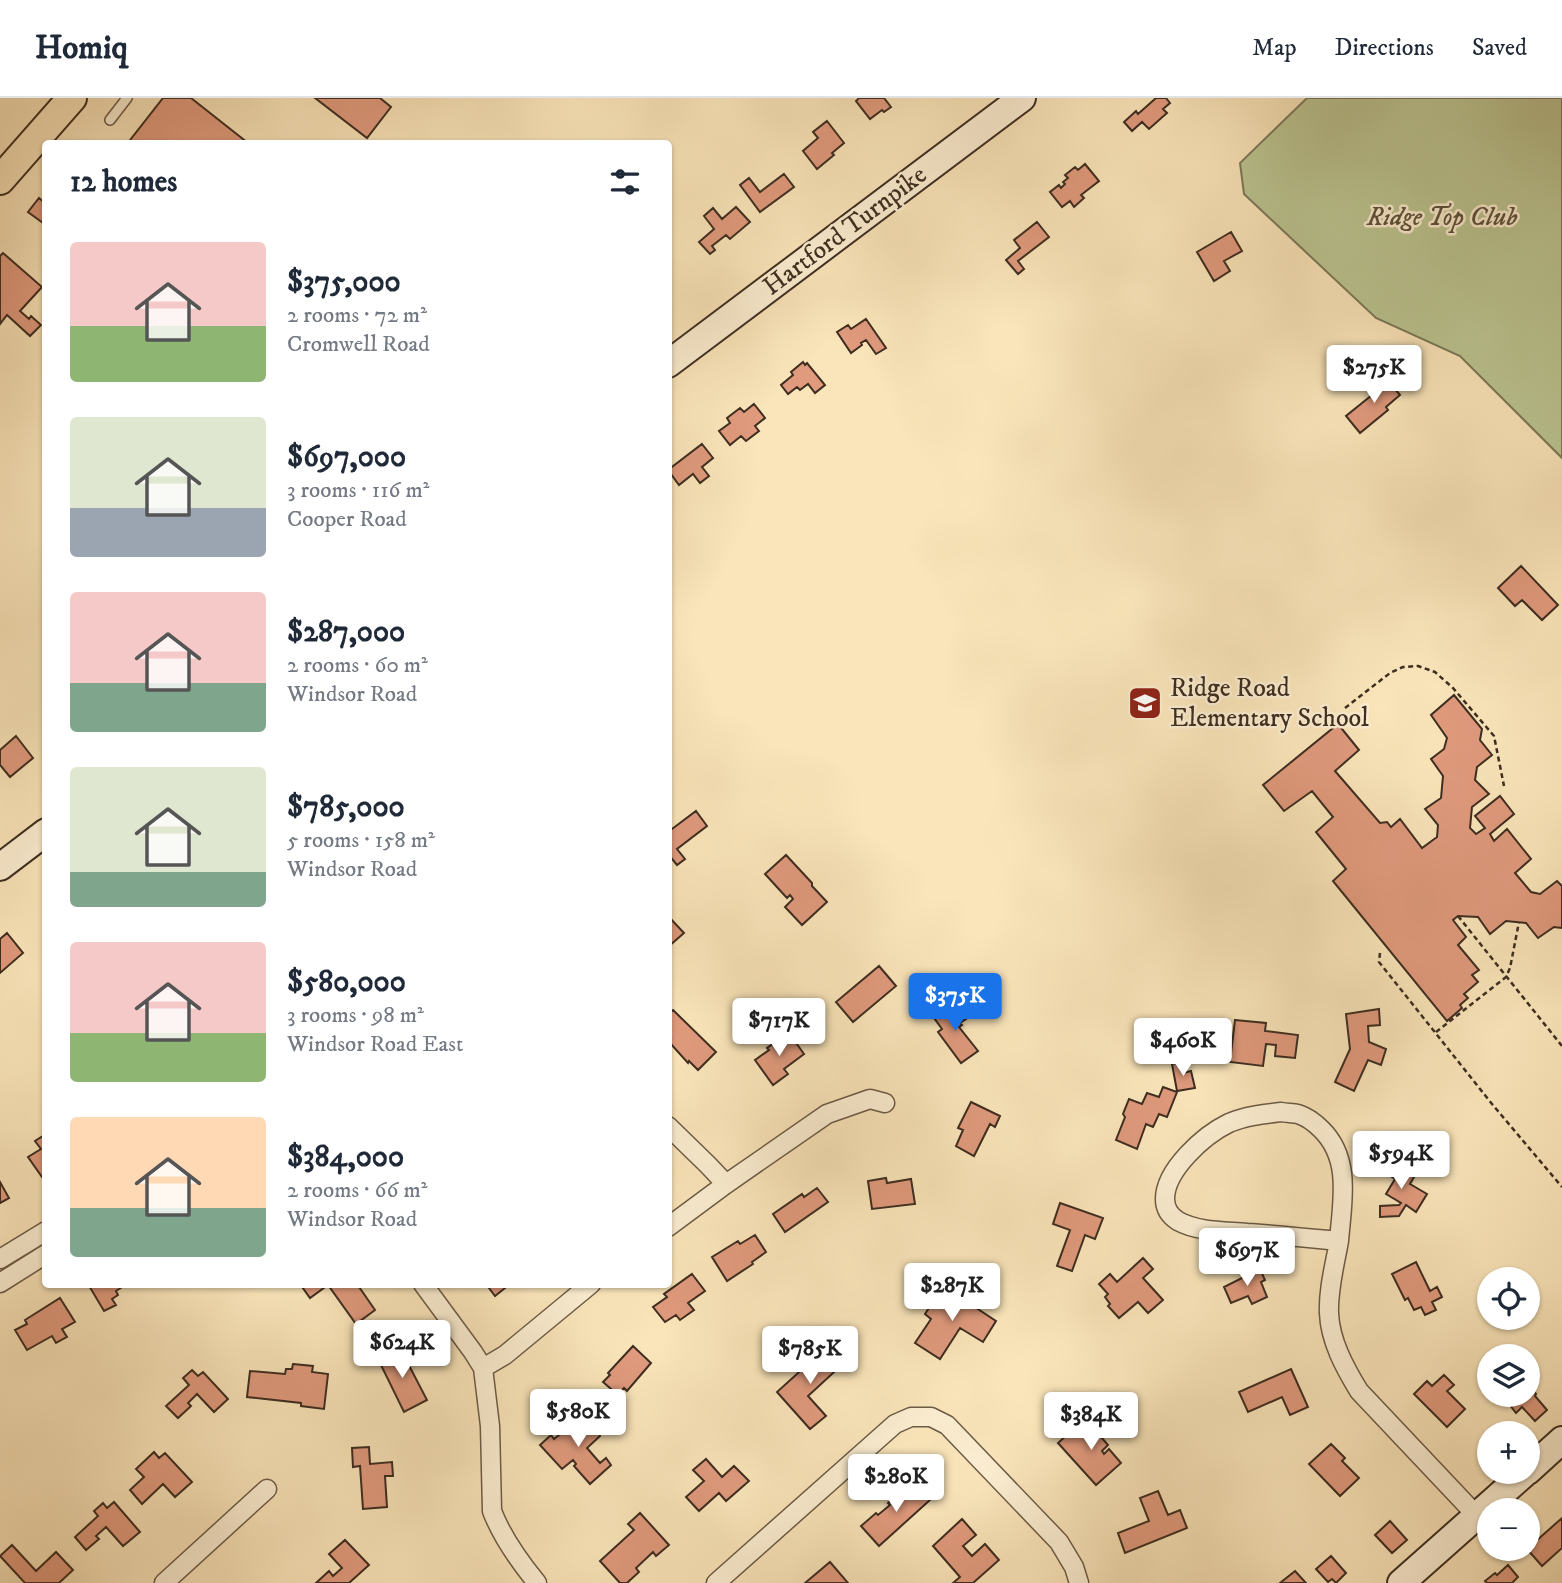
<!DOCTYPE html>
<meta charset="utf-8">
<style>
body{margin:0;font-family:"IM FELL DW Pica",serif;background:#f6f6f7;color:#1f2937;height:100vh;display:flex;flex-direction:column;font-size:26px;white-space:nowrap}
*{box-sizing:border-box;margin:0}
p{font-size:23px;color:#747a83}
.icon{flex:none;width:38px;height:38px;fill:none;stroke:currentColor;stroke-width:2;stroke-linecap:round;stroke-linejoin:round}
.map{position:relative;flex:1;overflow:hidden}
.panel{position:absolute;left:42px;top:42px;width:630px;height:1148px;display:flex;flex-direction:column;background:#fff;border-radius:7px;box-shadow:0 2px 5px #0004}
.panel>*{flex:none}
.controls{position:absolute;left:1477px;top:1169px;display:grid;gap:14px}
.controls a{display:grid;place-items:center;width:63px;height:63px;border-radius:50%;background:#fff;box-shadow:0 2px 5px #0004;font-size:35px}
.price{position:absolute;translate:-50% -60px;padding:0 16px;border-radius:7px;background:#fff;color:#222;font-size:23px;line-height:46px;filter:drop-shadow(0 2px 4px #0008)}
.price::after{content:'';position:absolute;left:50%;top:42px;width:21px;height:16px;margin-left:-10px;background:inherit;clip-path:polygon(0 0,100% 0,50% 100%)}
.price.selected{background:#1a73e8;color:#fff}
ul{padding:0;list-style:none}
li{display:flex;align-items:center;gap:21px;height:175px;padding:0 28px}
li span{display:grid;place-items:center;flex:none;width:196px;height:140px;border-radius:7px;color:#555}
li>.icon{margin-inline-start:auto}
span .icon{width:84px;height:84px;fill:#fffc;stroke-width:1}
li b{font-size:30px}
h2{display:flex;justify-content:space-between;align-items:center;height:84px;padding:0 28px;font-size:30px}
header{display:flex;align-items:center;gap:42px;box-sizing:border-box;height:98px;padding:0 35px;background:#fff;border-bottom:2px solid #e0e1e3}
header strong{font-size:33px}
nav{display:flex;gap:38px;margin-inline-start:auto;font-size:24px}
.map>svg:first-child{display:block}
.park{fill:#bbc592;stroke:#7c7959;stroke-width:2}
.building{fill:#e09a7d;stroke:#3d2d20;stroke-width:2}
.lines{fill:none;stroke-linecap:round;stroke-linejoin:round}
.service-casing{stroke:#6c5b46;stroke-width:12}
.minor-casing{stroke:#6c5b46;stroke-width:21}
.secondary-casing{stroke:#3d2d20;stroke-width:30}
.primary-casing{stroke:#3d2d20;stroke-width:32}
.path{stroke:#3d2d20;stroke-width:2.5;stroke-dasharray:5 3.5;stroke-linecap:butt}
.service{stroke:#fceed2;stroke-width:9}
.minor{stroke:#fceed2;stroke-width:18}
.secondary{stroke:#fceed2;stroke-width:26}
.primary{stroke:#fae5ba;stroke-width:28}
.labels{text-anchor:middle;dominant-baseline:central;stroke-width:5;stroke-linejoin:round;paint-order:stroke}
.park-label{font-size:26px;font-style:italic;fill:#5c533c;stroke:#fceed2}
.street-label{font-size:26px;fill:#3d2d20;stroke:#fceed2}
.poi-label{font-size:26px;fill:#3d2d20;stroke:#fceed2;text-anchor:start}
</style>
<header>
<strong>Homiq</strong>
<nav><a>Map</a><a>Directions</a><a>Saved</a></nav>
</header>
<div class="map">
<svg width="1562" height="1485" viewBox="0 0 1562 1485">
<rect width="100%" height="100%" fill="#fae5ba"/>
<filter id="stains"><feTurbulence type="fractalNoise" baseFrequency=".00286" numOctaves="4"/><feColorMatrix values="0 0 0 0 .2 0 0 0 0 .09 0 0 0 0 .02 0 0 0 .5 -.17"/></filter>
<radialGradient id="worn" r=".72"><stop offset=".6" stop-color="#630" stop-opacity="0"/><stop offset="1" stop-color="#630" stop-opacity=".3"/></radialGradient>
<path class="park" d="M1307 0H1562V360L1460 258 1376 220 1244 96 1240 65Z"/>
<path class="building" d="M163 0H191L248 45 127 46Z
M315 0H380L391 9 367 40Z
M859 0H884L891 9 884 14 882 12 870 21 856 3Z
M1156 0H1166L1170 5 1163 11 1167 15 1149 31 1142 24 1132 33 1124 24 1136 13 1138 16Z
M827 23 844 45 832 55 834 57 817 71 803 53 818 40 813 34Z
M1085 66 1099 83 1081 97 1084 100 1074 109 1070 103 1062 109 1050 94 1059 87 1061 90 1065 86 1063 84 1068 80 1065 77 1075 69 1078 72Z
M784 76 794 89 760 114 740 87 749 80 760 94Z
M39 100 46 106V122L43 125 28 114Z
M736 109 750 124 730 141 726 137 712 148 715 152 710 156 699 144 714 131 704 118 713 110 722 121Z
M1037 124 1049 139 1018 163 1024 171 1018 176 1006 162 1020 150 1014 142Z
M1231 134 1242 153 1224 163 1230 173 1214 183 1197 154Z
M3 155 42 189 20 213 29 221 31 218 41 227 30 238 7 217 0 226V158Z
M866 221 886 250 876 256 866 242 861 245 862 247 851 255 837 234 848 227 851 231Z
M803 264 805 267 807 265 825 287 815 295 808 286 800 292 797 289 788 296 781 287 793 277 791 274Z
M1384 278 1400 297 1386 309 1388 312 1360 335 1346 318 1372 297 1367 292Z
M754 306 765 320 755 328 759 333 746 343 741 338 730 347 719 333 730 325 727 320 740 310 744 314Z
M702 346 713 360 702 369 709 378 700 385 693 376 679 387 668 372Z
M1521 468 1558 507 1542 522 1522 502 1515 508 1498 490Z
M1454 597 1482 631 1480 642 1492 657 1477 669 1475 682 1489 696 1472 709 1470 730 1476 736 1485 730 1475 718 1500 698 1514 716 1490 736 1494 743 1507 731 1531 761 1515 775 1531 794 1540 796 1557 783 1562 788V830L1554 829 1538 840 1526 825 1506 823 1490 836 1478 819 1458 818 1453 822 1466 839 1458 847 1479 872 1472 877 1478 884 1464 896 1468 900 1460 907 1462 910 1447 923 1333 783 1346 771 1316 734 1333 719 1312 693 1284 713 1263 687 1338 626 1359 652 1335 673 1380 725 1387 724 1391 729 1400 721 1422 750 1437 739 1438 727 1425 711 1441 700 1443 678 1431 661 1444 651 1447 640 1431 617Z
M16 638 33 660 10 679 0 667V652Z
M696 713 707 728 677 751 685 761 677 767 668 756V727L672 731Z
M786 757 812 785V788L827 804 802 827 785 809 793 801 790 797 787 800 765 776Z
M668 818 684 835 668 849Z
M7 835 23 855 0 875V841Z
M879 868 896 888 853 924 836 904Z
M954 905 966 921 960 925 962 927 959 929 978 953 961 965 938 934 942 931 934 920Z
M1379 911 1380 927 1368 928 1369 944 1386 951 1381 967 1368 962 1354 993 1335 984 1350 951 1346 916Z
M673 912 716 954 698 972 689 963 688 965 669 944 671 941 668 939V916Z
M1235 922 1266 925 1265 933 1298 937 1295 960 1275 958 1276 947 1266 946 1263 968 1230 964Z
M789 935 804 956 784 971 788 976 773 987 755 962 769 952 767 950Z
M1180 964 1183 975 1191 973 1195 990 1177 993 1172 966Z
M1163 989 1177 994 1167 1019 1159 1016 1153 1029 1146 1026 1137 1051 1116 1042 1125 1019 1123 1016 1129 1001 1142 1006 1147 995 1159 999Z
M971 1004 1000 1018 995 1029 990 1026 974 1058 956 1048 963 1032 958 1030Z
M46 1036V1077L42 1079 28 1059 41 1051 35 1043Z
M1392 1059 1404 1066 1401 1071 1414 1079 1410 1086 1427 1096 1416 1114 1406 1107 1399 1118 1380 1119V1108L1399 1107 1401 1105 1386 1096 1395 1081 1383 1073Z
M886 1080 887 1085 911 1081 915 1106 872 1111 868 1083Z
M0 1084 9 1100 0 1105Z
M817 1090 828 1104 785 1134 773 1116 802 1096 804 1099Z
M1060 1105 1103 1120 1095 1141 1085 1137 1072 1173 1057 1168 1070 1132 1053 1126Z
M755 1137 766 1154 752 1164 753 1166 727 1183 712 1159 738 1143 740 1146Z
M1143 1160 1153 1171 1143 1180 1163 1202 1148 1215 1138 1204 1119 1220 1108 1208 1110 1206 1105 1199 1108 1196 1099 1186 1110 1176 1117 1184Z
M1416 1164 1430 1193 1437 1189 1442 1199 1432 1204 1436 1212 1425 1217 1421 1209 1414 1212 1408 1200 1405 1202 1392 1176Z
M1260 1171 1265 1182 1261 1184 1267 1199 1252 1206 1248 1198 1231 1205 1224 1189Z
M692 1176 705 1193 688 1205 694 1212 680 1222 676 1217 665 1224 653 1209 667 1199 664 1196Z
M88 1186H127L116 1193 118 1197 112 1201 116 1207 104 1213Z
M300 1186H357L375 1212 356 1226 328 1187 310 1200Z
M486 1186H510L495 1198Z
M943 1188 996 1223 983 1244 960 1230 940 1261 915 1245 931 1221 925 1216Z
M60 1200 75 1224 62 1231 67 1239 56 1245 52 1238 27 1252 15 1232 27 1226 25 1222Z
M829 1247 845 1264 808 1298 826 1318 810 1331 777 1294Z
M633 1248 651 1265 627 1293 624 1290 618 1297 603 1284 610 1277 608 1275Z
M400 1250 427 1302 404 1314 378 1261Z
M293 1266 313 1268 312 1274 328 1276 324 1311 301 1308V1305L247 1299 250 1273 285 1276 286 1271H292Z
M1291 1271 1308 1309 1290 1317 1282 1299 1248 1314 1239 1294Z
M192 1272 198 1278 203 1274 228 1301 214 1314 197 1296 188 1305 191 1308 178 1320 166 1308 189 1287 183 1280Z
M1444 1277 1454 1287 1447 1293 1465 1311 1447 1329 1414 1296 1427 1283 1432 1288Z
M1528 1287 1536 1296 1535 1298 1547 1312 1535 1323 1522 1309 1516 1315 1510 1307 1515 1302 1510 1297H1528Z
M594 1317 606 1331 599 1336 600 1338 587 1350 600 1365 606 1360 611 1367 590 1386 574 1368 576 1366 573 1362 562 1371 540 1347 551 1337 554 1341 564 1333 567 1336 585 1320 587 1323Z
M1099 1321 1108 1332 1101 1339 1108 1347 1102 1353 1104 1356 1109 1351 1121 1365 1096 1387 1058 1345 1078 1327 1087 1336 1096 1328 1094 1326Z
M1331 1346 1345 1360 1342 1363 1359 1380 1340 1398 1309 1366Z
M369 1349 370 1366 392 1364 393 1378H385L387 1409 363 1411 360 1368 353 1369 352 1350Z
M154 1354 159 1360 165 1355 192 1384 175 1399 163 1386 142 1406 130 1392 144 1379 136 1371Z
M706 1361 722 1379 734 1368 749 1383 726 1403 719 1395 699 1413 686 1399 704 1383 693 1372Z
M915 1385 930 1402 879 1448 861 1428 876 1415 878 1417 890 1407 888 1405 904 1391 906 1393Z
M1158 1393 1168 1417 1180 1412 1187 1430 1125 1455 1118 1435 1149 1423 1140 1400Z
M114 1404 140 1434 123 1448 106 1429 96 1438 99 1441 86 1452 75 1439 98 1418 94 1413 103 1405 107 1410Z
M640 1415 669 1447 656 1458 653 1454 636 1470 639 1474 627 1485H620L600 1463 634 1432 628 1426Z
M1562 1420V1450L1542 1468 1527 1451Z
M962 1421 976 1437 963 1448 972 1458 985 1446 999 1462 973 1485H953L960 1479 933 1448Z
M1390 1423 1407 1442 1392 1455 1375 1437Z
M345 1442 369 1467 349 1485H316L329 1473 333 1478 342 1470 329 1456Z
M12 1447 36 1473 56 1454 73 1472 59 1485H25L0 1458Z
M1331 1458 1346 1475 1336 1485 1332 1481 1328 1484 1316 1471Z
M830 1464 848 1485H805Z
M1508 1467 1518 1479 1512 1485H1487L1485 1483 1495 1475 1497 1477Z
M1295 1473 1306 1485H1280Z"/>
<g class="lines">
<g class="service-casing">
<path id="service" d="M110 22 127 0"/>
</g>
<g class="minor-casing">
<path id="minor" d="M1281 1014C1287 1015 1293 1015 1298 1016 1307 1019 1314 1024 1321 1031 1352 1061 1342 1104 1339 1143 1308 1140 1278 1137 1247 1135 1225 1133 1198 1134 1178 1123 1170 1118 1165 1111 1165 1101 1165 1072 1204 1037 1229 1025 1245 1018 1264 1016 1281 1014Z
M668 1028 708 1067 726 1086
M668 1129 726 1086 827 1016 870 1001 885 1005
M1339 1143C1335 1166 1328 1191 1329 1215 1330 1243 1345 1270 1359 1293L1477 1418
M0 1161 46 1133
M0 1185 46 1156
M423 1186 473 1254 483 1270 490 1328 492 1413C502 1439 519 1463 537 1485
M483 1270 505 1257 591 1186
M164 1485 267 1391
M716 1485 895 1326 911 1319H931L947 1327 1059 1444 1074 1469 1079 1485"/>
</g>
<g class="secondary-casing">
<path id="secondary" d="M668 266 1022 0
M0 769 46 734
M1528 1373 1562 1342
M1401 1485 1526 1374"/>
</g>
<g class="primary-casing">
<path id="primary" d="M0 82 72 0"/>
</g>
<path class="path" d="M1345 610 1390 575 1403 569 1418 568 1435 574 1453 590 1494 638 1504 688
M1458 818 1562 948
M1380 855 1379 864 1492 1006 1562 1089
M1436 934 1506 879 1510 870 1519 824"/>
<use href="#service" class="service"/>
<use href="#minor" class="minor"/>
<use href="#secondary" class="secondary"/>
<use href="#primary" class="primary"/>
</g>
<defs>
<g id="school-square" transform="scale(1.75)"><rect x="-9" y="-9" width="18" height="18" rx="4" fill="#8f2418" stroke="#fceed2"/><path d="M0-5L7-2L0 1L-7-2ZM-4 1L0 2.5L4 1V4Q0 6-4 4Z" fill="#fff"/></g>
</defs>
<g fill-rule="evenodd">
<use href="#school-square" x="1145" y="605"/>
</g>
<g class="labels">
<g class="park-label">
<text x="1442" y="119">Ridge Top Club</text>
</g>
<g class="street-label">
<text transform="translate(845 133) rotate(-37)">Hartford Turnpike</text>
</g>
<g class="poi-label">
<text x="1170" y="590">Ridge Road<tspan x="1170" dy="30">Elementary School</tspan></text>
</g>
</g>
<rect width="100%" height="100%" filter="url(#stains)"/>
<rect width="100%" height="100%" fill="url(#worn)"/>
</svg>
<div class="controls">
<a><svg class="icon" aria-label="locate" viewBox="0 0 24 24"><circle cx="12" cy="12" r="6"/><path d="M12 2v4M12 18v4M2 12h4M18 12h4"/></svg></a>
<a><svg class="icon" aria-label="layers" viewBox="0 0 24 24"><path d="M12 4l9 5-9 5-9-5zM3 14l9 5 9-5"/></svg></a>
<a>+</a>
<a>−</a>
</div>
<b class="price" style="left:1374px;top:307px">$275K</b>
<b class="price selected" style="left:955px;top:935px">$375K</b>
<b class="price" style="left:779px;top:960px">$717K</b>
<b class="price" style="left:1183px;top:980px">$460K</b>
<b class="price" style="left:1401px;top:1093px">$594K</b>
<b class="price" style="left:1247px;top:1190px">$697K</b>
<b class="price" style="left:952px;top:1225px">$287K</b>
<b class="price" style="left:402px;top:1282px">$624K</b>
<b class="price" style="left:810px;top:1288px">$785K</b>
<b class="price" style="left:578px;top:1351px">$580K</b>
<b class="price" style="left:1091px;top:1354px">$384K</b>
<b class="price" style="left:896px;top:1416px">$280K</b>
<section class="panel">
<h2>12 homes<svg class="icon" aria-label="filters" viewBox="0 0 24 24"><path d="M4 7h16M4 17h16"/><circle cx="9" cy="7" r="2"/><circle cx="15" cy="17" r="2"/></svg></h2>
<ul>
<li><span style="background:linear-gradient(#f6c9c9 60%,#8fb573 0)"><svg class="icon" aria-label="home" viewBox="0 0 24 24"><path d="M3 11l9-7 9 7M6 9v11h12V9"/></svg></span><div><b>$375,000</b><p>2 rooms · 72 m²</p><p>Cromwell Road</p></div></li>
<li><span style="background:linear-gradient(#dfe7d0 65%,#9aa5b1 0)"><svg class="icon" aria-label="home" viewBox="0 0 24 24"><path d="M3 11l9-7 9 7M6 9v11h12V9"/></svg></span><div><b>$697,000</b><p>3 rooms · 116 m²</p><p>Cooper Road</p></div></li>
<li><span style="background:linear-gradient(#f6c9c9 65%,#7fa58c 0)"><svg class="icon" aria-label="home" viewBox="0 0 24 24"><path d="M3 11l9-7 9 7M6 9v11h12V9"/></svg></span><div><b>$287,000</b><p>2 rooms · 60 m²</p><p>Windsor Road</p></div></li>
<li><span style="background:linear-gradient(#dfe7d0 75%,#7fa58c 0)"><svg class="icon" aria-label="home" viewBox="0 0 24 24"><path d="M3 11l9-7 9 7M6 9v11h12V9"/></svg></span><div><b>$785,000</b><p>5 rooms · 158 m²</p><p>Windsor Road</p></div></li>
<li><span style="background:linear-gradient(#f6c9c9 65%,#8fb573 0)"><svg class="icon" aria-label="home" viewBox="0 0 24 24"><path d="M3 11l9-7 9 7M6 9v11h12V9"/></svg></span><div><b>$580,000</b><p>3 rooms · 98 m²</p><p>Windsor Road East</p></div></li>
<li><span style="background:linear-gradient(#ffd9b3 65%,#7fa58c 0)"><svg class="icon" aria-label="home" viewBox="0 0 24 24"><path d="M3 11l9-7 9 7M6 9v11h12V9"/></svg></span><div><b>$384,000</b><p>2 rooms · 66 m²</p><p>Windsor Road</p></div></li>
</ul>
</section>
</div>
